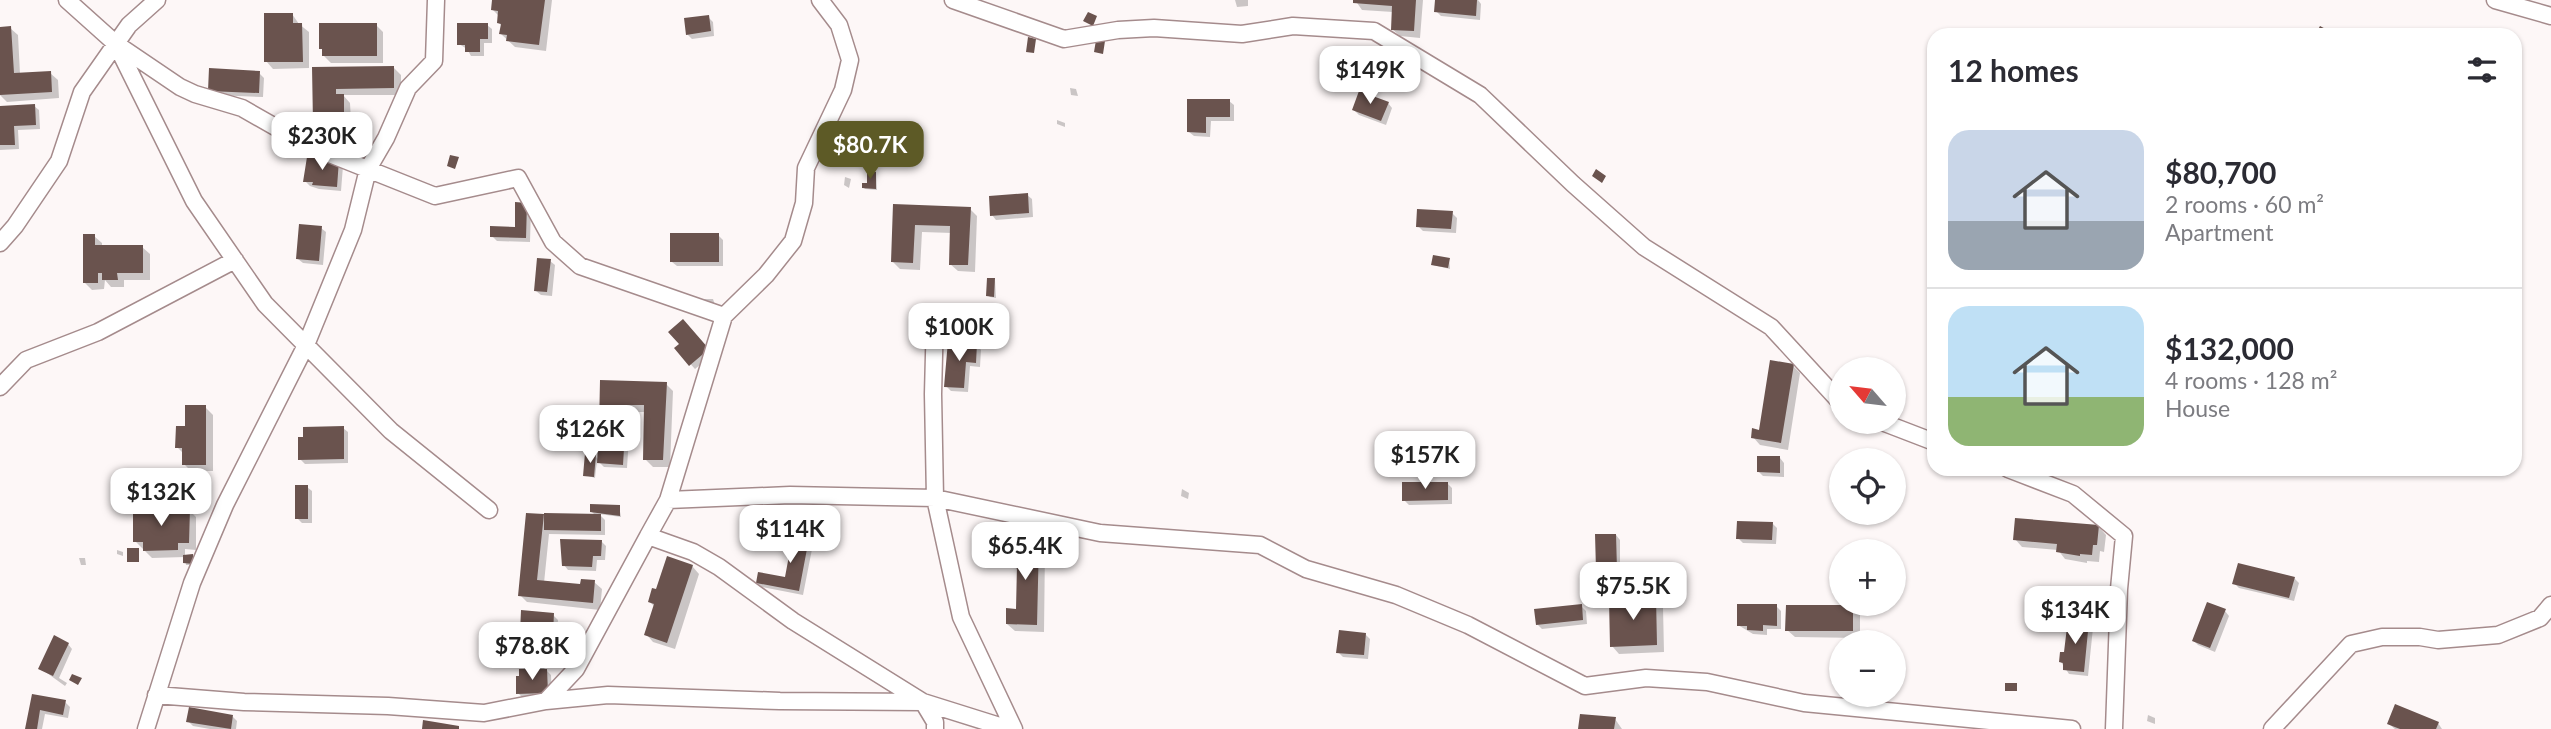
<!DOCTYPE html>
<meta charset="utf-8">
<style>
body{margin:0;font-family:Lato,sans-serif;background:#f7f7f7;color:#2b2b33;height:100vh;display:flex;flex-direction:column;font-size:26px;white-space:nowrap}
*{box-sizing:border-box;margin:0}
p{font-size:23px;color:#7c7c81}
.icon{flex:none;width:38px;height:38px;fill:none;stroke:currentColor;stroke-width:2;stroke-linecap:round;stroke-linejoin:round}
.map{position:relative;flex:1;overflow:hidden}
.side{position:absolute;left:1927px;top:28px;width:595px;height:448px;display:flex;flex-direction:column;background:#fff;border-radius:21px;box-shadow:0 2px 5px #0004}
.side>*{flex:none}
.needle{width:46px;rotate:298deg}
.fabs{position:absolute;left:1829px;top:357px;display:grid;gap:14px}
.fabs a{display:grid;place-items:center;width:77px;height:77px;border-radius:50%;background:#fff;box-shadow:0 2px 5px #0004;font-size:35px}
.price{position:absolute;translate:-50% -60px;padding:0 16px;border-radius:14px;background:#fff;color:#222;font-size:23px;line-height:46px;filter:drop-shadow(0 2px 4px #0008)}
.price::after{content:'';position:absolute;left:50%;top:42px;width:21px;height:16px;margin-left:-10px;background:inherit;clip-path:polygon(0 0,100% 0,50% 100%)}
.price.selected{background:#5d5a26;color:#fff}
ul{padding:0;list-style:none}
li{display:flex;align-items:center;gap:21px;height:175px;padding:0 21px}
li+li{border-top:2px solid #e1e1e2}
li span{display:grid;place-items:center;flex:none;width:196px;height:140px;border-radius:21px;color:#555}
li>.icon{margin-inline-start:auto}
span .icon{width:84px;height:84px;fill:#fffc;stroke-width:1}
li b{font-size:30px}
h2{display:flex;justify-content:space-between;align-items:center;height:84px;padding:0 21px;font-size:30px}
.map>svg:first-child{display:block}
.shadow{fill:#0003}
.building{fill:#6a534e}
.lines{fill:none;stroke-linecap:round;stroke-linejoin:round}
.street-casing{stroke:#a58b8c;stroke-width:19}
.street{stroke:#fff;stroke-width:16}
</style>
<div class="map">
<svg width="2551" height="729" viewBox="0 0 2551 729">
<rect width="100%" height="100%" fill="#fdf7f7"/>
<path class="shadow" d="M494 0H552L546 51 515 47 501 34 502 26 498 22 499 16 492 9Z
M1235 0H1248V6L1237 7Z
M1355 0H1423L1420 38 1400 36 1392 29 1393 12 1362 10Z
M1437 0H1478L1481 4 1480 20 1441 16 1436 11Z
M292 14 299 24 309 32V68L273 69 266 61Z
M708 17 713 22 714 36 692 39 687 34Z
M376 25 383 32V63H331L324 56Z
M487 25 492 29V43H484V56H471L467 49 459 44Z
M0 28H10L18 35 20 74 50 73 58 80 59 98 7 102 0 95Z
M394 68 401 75V95H343L350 103 351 120H344V129L322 130 314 122V69Z
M259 73 264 78 263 97 214 95 209 90Z
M1070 88 1076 89 1078 96 1071 95Z
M1189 101H1229L1234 105V121H1211L1210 137 1194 136 1189 132Z
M1388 103 1392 108 1386 125 1359 115 1354 110Z
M34 106 39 110 40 129 18 130 19 149 0 150V108Z
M1057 120 1065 123V127L1057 124Z
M309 159 343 166 341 191 319 189 310 186 305 181Z
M876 173 877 190 865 189 863 187 869 185Z
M845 177 851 179 849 188 844 185Z
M1027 195 1032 199 1033 217 996 220 992 215Z
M517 204 531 209 530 242 497 241 492 236 516 229Z
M895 206 970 209 977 216 975 272 958 271 950 264 952 233 922 232 920 270 900 269 893 262Z
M1452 213 1457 218 1456 233 1423 231 1418 226Z
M321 228 326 232 323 265 303 263 298 259Z
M718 235 723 240V266H677L672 262Z
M94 236 102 243V247H142L150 254V280H124V287H111L105 280 104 289 92 290 84 282Z
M1449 259 1450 269 1433 265Z
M550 261 555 265 552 296 541 295 536 291Z
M995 280 996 298 990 297 988 295Z
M704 299H713L715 305 704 303Z
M682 344 712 355 695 369 677 349Z
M977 345 981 350 980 367 970 366 968 392 951 391 946 386Z
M1793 366 1800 373 1788 450 1760 445 1753 437 1760 432Z
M602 382 666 384 673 391 670 467H653L645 459 646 412H625V433L629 437 627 468 604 467 597 460 595 478 585 475 595 456 599 460 606 432 601 427Z
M205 407 213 415V471H191L184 464 183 453 177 447Z
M343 428 348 432V463L305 464 300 459Z
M1780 458 1784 463V477L1763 476 1758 471Z
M189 482 194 487 193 508H187L196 517V550L185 549V556H192L194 565H186L185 557 152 558 135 541 146 510 139 503Z
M1447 483 1452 488V504L1409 505 1404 500Z
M307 487 312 491V523H302L297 518Z
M1182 489 1189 493 1188 499 1181 496Z
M619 506 621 517 599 514 605 520V535L549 534 544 583 582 586 594 582 602 589 600 610 527 602 520 595 543 516 546 519 596 516 592 512Z
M1772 523 1777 528 1776 544 1743 543 1738 538Z
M2099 527 2106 535 2104 552 2100 551 2099 562 2087 561V563L2065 559 2058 550 2022 547 2015 539Z
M809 534 814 539 803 595 762 587 757 583 786 579Z
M1616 535 1620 540V574H1602L1597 570Z
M601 541 606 546 605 560H597L596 571 568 570 564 565Z
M1038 542 1045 549 1044 632 1015 631 1007 624 1018 610 1019 572 1012 564Z
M117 550 123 552V556L117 554Z
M79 558H85L86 565H81Z
M692 566 699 574 675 649 653 642 646 634 655 607 650 602 658 591Z
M2294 578 2299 583 2294 601 2239 588 2234 583Z
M1655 599 1663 607 1664 652 1619 654 1612 646Z
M1581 606 1586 611 1587 624 1542 629 1537 624Z
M1776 606 1781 611V629H1767V635L1753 634 1738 625Z
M1853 607 1860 615V638L1795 637 1787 630Z
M2225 611 2229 616 2215 652 2198 645 2194 641Z
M553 615 558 620 557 638 528 637 536 645 548 646 552 650V668H544L551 675 552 697 523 698 518 693 527 671 519 663 530 640 522 632Z
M2088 623 2093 628 2088 676 2069 674 2061 662Z
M1365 634 1370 639 1368 659 1343 657 1338 652Z
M68 644 72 649 59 678 67 683 65 686 40 668Z
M502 645 507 647V653L502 651Z
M33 696 65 702 70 707 68 718 45 714 42 729H27Z
M2148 715 2155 718V724L2147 721Z
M233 717 237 721 236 729H210L193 726 188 721Z
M1615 719 1622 729H1580Z
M2438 723 2442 729H2395L2389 724Z"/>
<path class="building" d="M492 0H545L539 45 506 41 507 35 499 34 501 24 497 23 498 11 491 10Z
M1353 0H1416L1414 31 1391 30 1392 6 1353 3Z
M1435 0H1477L1476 16 1434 12Z
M1088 12 1097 16 1093 26 1083 21Z
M264 13H293V23H302L303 62H264Z
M709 15 711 31 686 35 684 18Z
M319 23H377V56H322V49H319Z
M457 23H488V39H480V52H465V45H457Z
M11 26 14 73 51 71 52 92 0 95V27Z
M2320 26 2337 35H2315Z
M1028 37 1036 39 1034 53 1026 52Z
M1096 40 1105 41 1103 54 1094 52Z
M394 66V88L336 89V94H344V113H337L338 123H313L312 67Z
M209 68 260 71 259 93 208 91Z
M1359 91 1389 102 1381 121 1352 110Z
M1187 99H1230V117H1206V133L1187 132Z
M35 104 36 125 14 126 15 145H0V106Z
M450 155 459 157 455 169 447 166Z
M307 157 339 160 337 187 312 185 313 182H303Z
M1596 169 1606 176 1602 183 1592 176Z
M867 171 876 172V189L862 188V183H867Z
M1028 193 1029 213 990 216 989 196Z
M515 202 527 203 526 238 490 237V226L515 227Z
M893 204 971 207 968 265H949L950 226 915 225 913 263 891 262Z
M1417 209 1453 211 1451 229 1416 227Z
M299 224 322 226 319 261 296 259Z
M670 233H719V262H670Z
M83 234H95V245H143V273H117L118 280H102V273H98V283H83Z
M1433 255 1450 258 1448 268 1431 265Z
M537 258 551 259 547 292 534 291Z
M987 278H995L994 297 986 296Z
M683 319 709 349 689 366 674 348 679 344 668 332Z
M948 341 977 343 976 363 966 362 964 388 944 387Z
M1770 360 1794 364 1781 443 1751 438 1752 428 1759 430Z
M600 380 667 382 663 460H643L644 405H619L618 428H599Z
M185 405H206V465H182V448H175L176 426H185Z
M344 426V459L298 460V437H303V427Z
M599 430 625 431 623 465 597 463Z
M585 453 596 454 594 477 583 476Z
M1757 456H1780V473L1757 472Z
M137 480H190L189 504H137Z
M1402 482H1448V500L1402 501Z
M295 485H308V519H295Z
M590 504 620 505V516L590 512Z
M133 508H190L189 543H178V550L143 551V542H133Z
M526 513 544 514 537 580 580 584 581 579 595 580 593 603 518 596Z
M544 513 601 514V531L544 530Z
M2015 518 2099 525 2097 545H2093L2092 555 2080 554V556L2056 552 2057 544 2013 540Z
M1737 521 1773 522 1772 540 1736 539Z
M794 529 810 533 799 591 756 583 758 572 785 577Z
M1595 534H1616L1617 570H1596Z
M560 539 602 540 601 556H593L592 567 562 566Z
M1010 540H1039L1037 625 1006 624V608L1016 609 1017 565H1010Z
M127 548H139V562H127Z
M193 554V564L183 563V555Z
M667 556 693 565 667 643 644 635 654 604 648 602 652 588 656 589Z
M2238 563 2295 577 2289 598 2232 584Z
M1656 597 1657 645 1610 647 1609 599Z
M2207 602 2226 609 2210 648 2192 641Z
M1582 604 1583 620 1536 625 1534 609Z
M1737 604H1777V626L1763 625V631L1747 630V626H1737Z
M1786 605H1853V631H1785Z
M521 610 554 613 553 634 520 633Z
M2068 619 2089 621 2084 672 2063 670V663L2059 662 2060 652H2064Z
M1339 630 1366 633 1364 655 1336 653Z
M54 635 69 643 53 676 38 669Z
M521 638 532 639V644H548V664L517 663V655H520L519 646H521Z
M519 669H547L548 693 516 694V676H519Z
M72 674 82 678 78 685 69 680Z
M2005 683H2017V691H2005Z
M32 694 66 700 63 715 40 710 37 729H25Z
M2395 704 2439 722 2436 729H2400L2387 724Z
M189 707 233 715 231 729 186 722Z
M1580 714 1616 717 1614 729H1578Z
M423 720 459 726V729H422Z"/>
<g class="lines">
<g class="street-casing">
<path id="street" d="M67 0 115 43 180 87 195 94 242 108 307 145 435 196 518 178 553 242 580 266 724 316 668 500 648 536 693 552 719 567 793 621 923 702 1009 729
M953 0 1064 39 1118 30 1154 28 1242 34 1293 26 1374 31 1480 95 1573 184 1644 247 1771 327 1841 403
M2495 0 2551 16
M117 46 194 201 265 304 391 431 489 510
M0 243 15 226 59 161 82 92 129 25 157 0
M724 316 766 275 793 241 804 203 806 168 843 90 850 60 839 25 820 0
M935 316 933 394 935 498 961 617 1014 729
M0 387 26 360 98 332 235 260
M1882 422 1934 442
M2008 469 2073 494 2124 536 2119 589 2114 729
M668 500 790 495 935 498 1100 533 1260 545 1306 569 1396 595 1468 625 1585 686 1646 678 1707 682 1804 703 2072 729
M156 695 244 702 388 706 484 713 546 701 576 669 648 536
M546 701 608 695 780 701 923 702 935 722V729
M146 729 192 583 225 505 306 345 353 230 368 169 386 138 408 88 434 61 436 0
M2272 729 2351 644 2382 637H2420L2438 640 2498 635 2540 618 2551 605"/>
</g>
<use href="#street" class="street"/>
</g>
</svg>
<div class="fabs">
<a><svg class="needle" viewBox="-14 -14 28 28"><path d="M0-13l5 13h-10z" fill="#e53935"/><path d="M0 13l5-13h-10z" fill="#7c7c81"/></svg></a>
<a><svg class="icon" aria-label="locate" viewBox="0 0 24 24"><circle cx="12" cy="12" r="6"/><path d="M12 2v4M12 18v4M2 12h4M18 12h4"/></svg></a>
<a>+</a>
<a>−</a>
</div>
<b class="price" style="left:1370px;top:106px">$149K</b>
<b class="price" style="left:322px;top:172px">$230K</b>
<b class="price selected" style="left:870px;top:181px">$80.7K</b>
<b class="price" style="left:959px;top:363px">$100K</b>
<b class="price" style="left:590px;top:465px">$126K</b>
<b class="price" style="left:1425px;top:491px">$157K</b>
<b class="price" style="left:161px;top:528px">$132K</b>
<b class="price" style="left:790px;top:565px">$114K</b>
<b class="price" style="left:1025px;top:582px">$65.4K</b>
<b class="price" style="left:1633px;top:622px">$75.5K</b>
<b class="price" style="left:2075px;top:646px">$134K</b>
<b class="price" style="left:532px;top:682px">$78.8K</b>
<section class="side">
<h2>12 homes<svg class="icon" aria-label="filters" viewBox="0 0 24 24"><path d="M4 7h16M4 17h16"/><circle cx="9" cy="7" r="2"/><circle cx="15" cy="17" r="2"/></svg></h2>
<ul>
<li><span style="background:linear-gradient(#c9d6e8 65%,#9aa5b1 0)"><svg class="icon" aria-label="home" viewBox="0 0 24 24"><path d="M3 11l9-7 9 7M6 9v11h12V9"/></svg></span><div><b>$80,700</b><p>2 rooms · 60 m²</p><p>Apartment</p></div></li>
<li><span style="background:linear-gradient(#bfe0f5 65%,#8fb573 0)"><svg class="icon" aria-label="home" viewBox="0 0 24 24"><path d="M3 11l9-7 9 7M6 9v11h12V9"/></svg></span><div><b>$132,000</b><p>4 rooms · 128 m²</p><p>House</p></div></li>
</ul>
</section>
</div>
